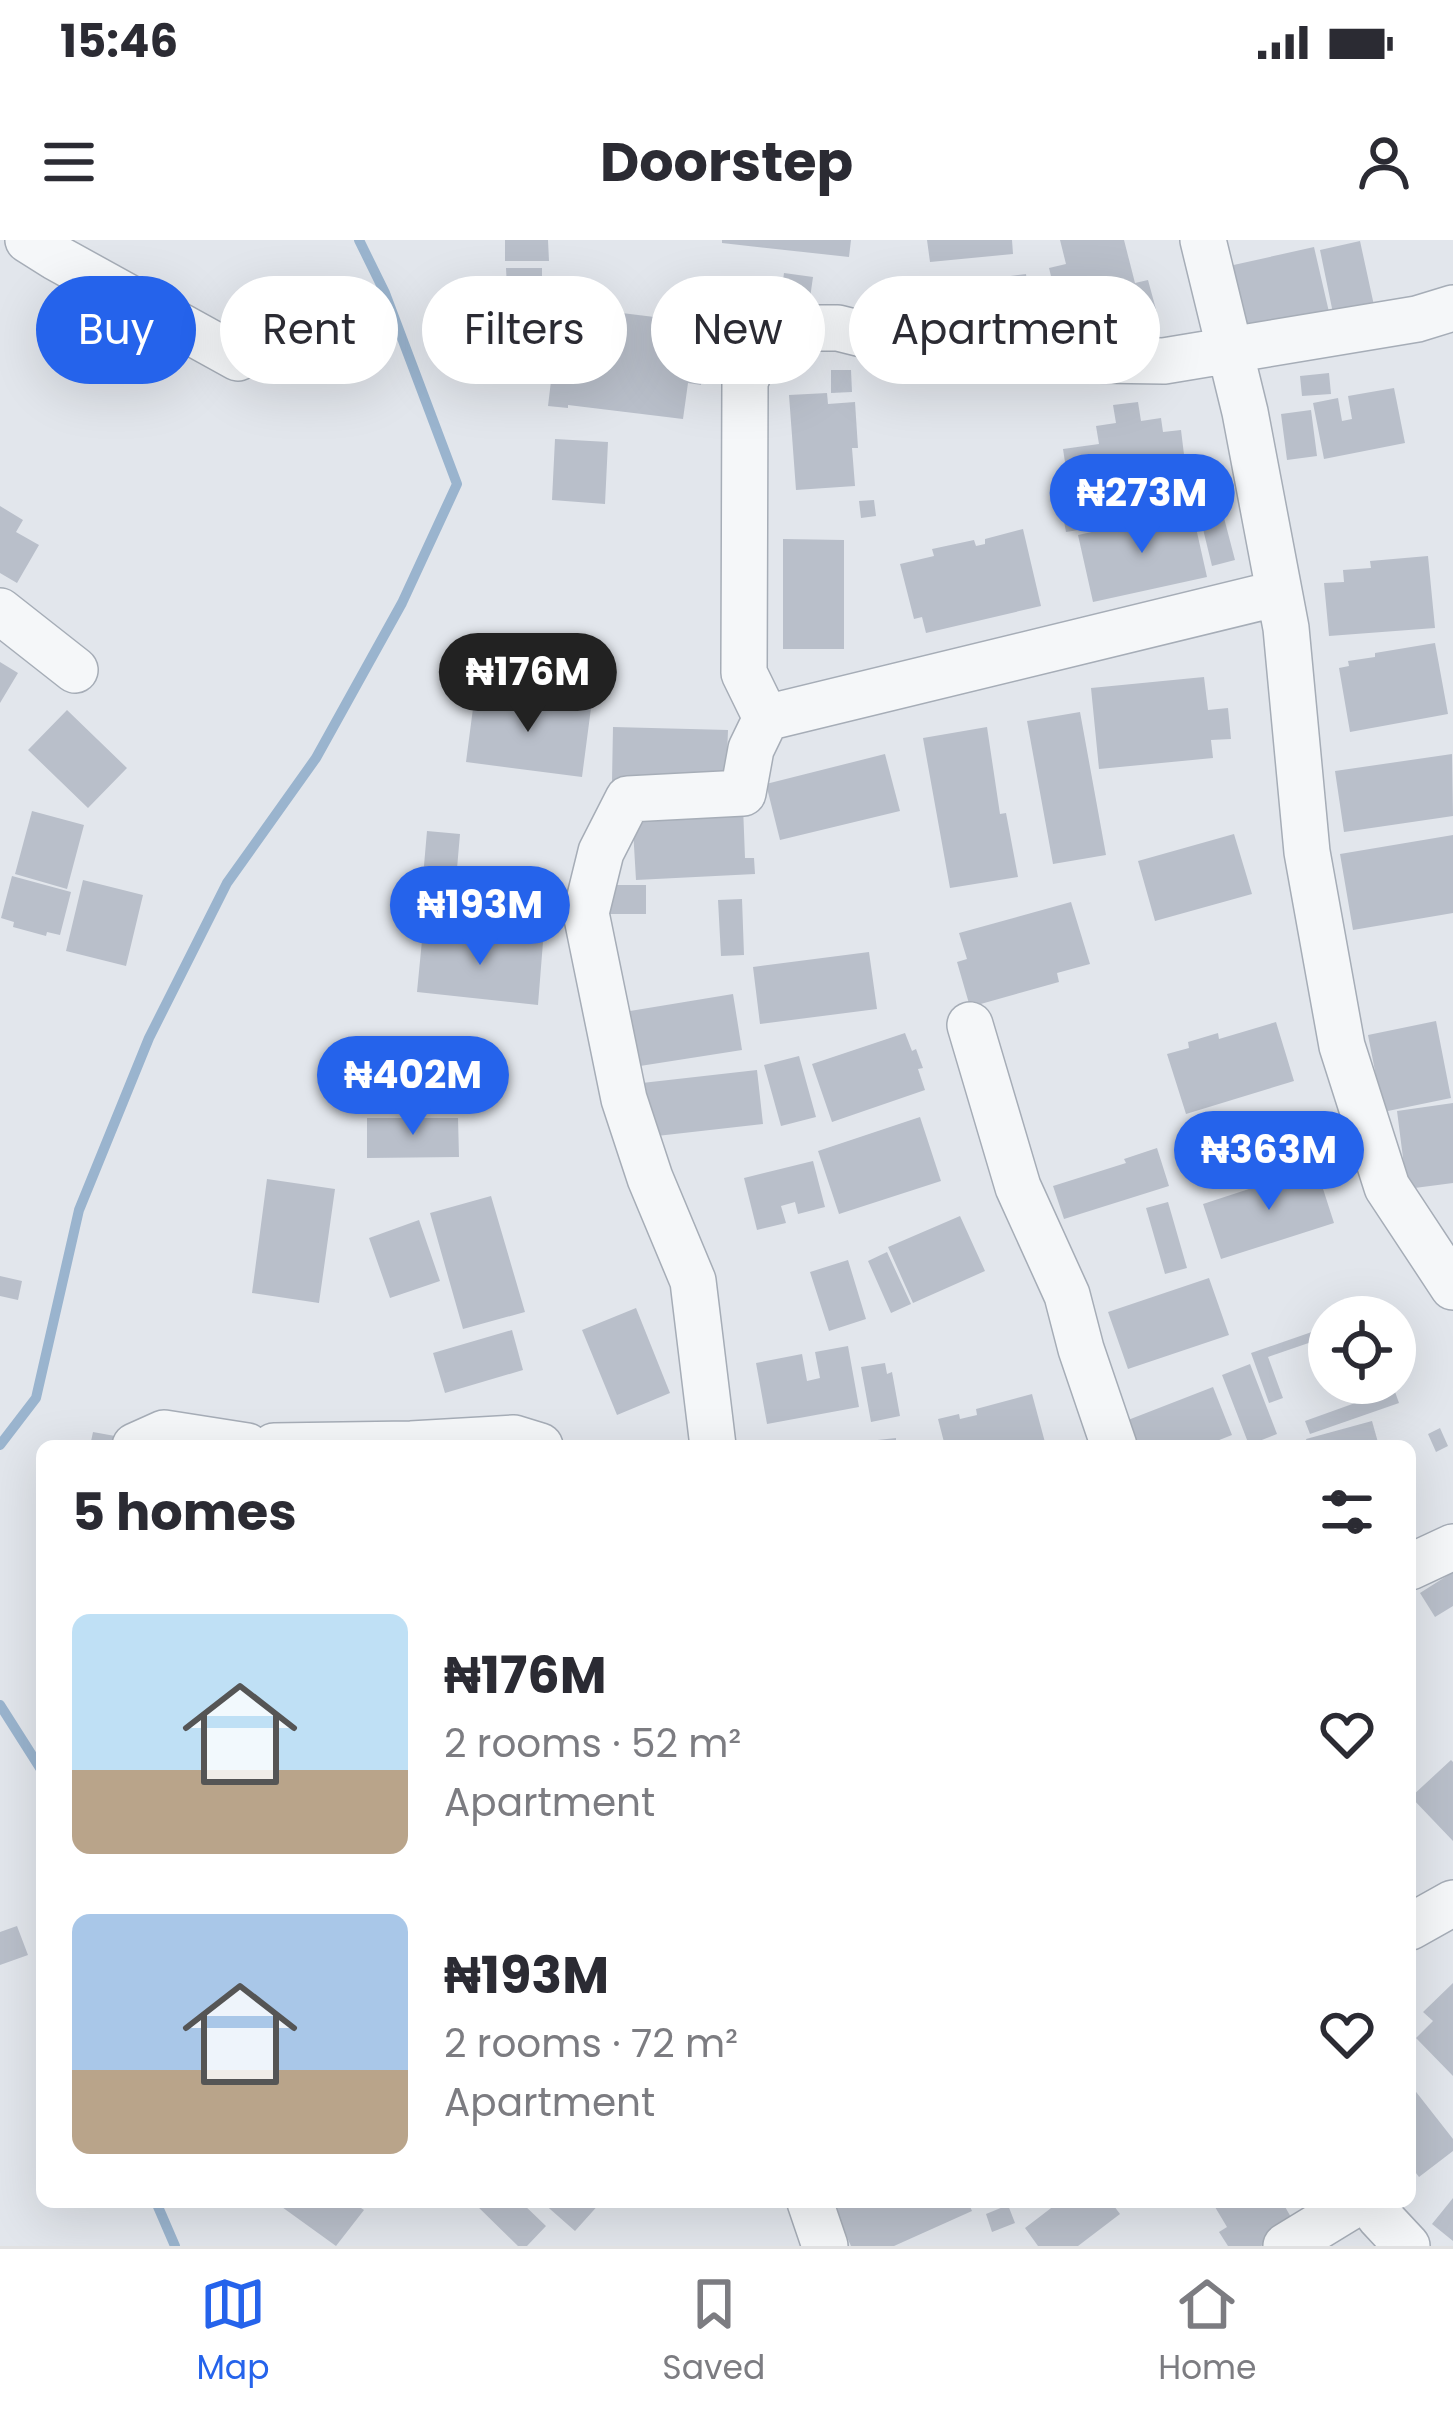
<!DOCTYPE html>
<meta charset="utf-8">
<style>
body{margin:0;font-family:Poppins,sans-serif;background:#f2f2f3;color:#2b2b33;height:100vh;display:flex;flex-direction:column;font-size:45px;white-space:nowrap}
*{box-sizing:border-box;margin:0}
p{font-size:39px;color:#7c7c81}
.icon{flex:none;width:66px;height:66px;fill:none;stroke:currentColor;stroke-width:2;stroke-linecap:round;stroke-linejoin:round}
.map{position:relative;flex:1;overflow:hidden}
.side{position:absolute;left:36px;top:1200px;width:1380px;height:768px;display:flex;flex-direction:column;background:#fff;border-radius:18px;box-shadow:0 12px 48px #0002}
.side>*{flex:none}
.top-card{position:absolute;left:36px;top:36px;width:1383px;height:108px;display:flex;gap:24px}
.tools{position:absolute;left:1308px;top:1056px;display:grid;gap:24px}
.tools a{display:grid;place-items:center;width:108px;height:108px;border-radius:50%;background:#fff;box-shadow:0 12px 48px #0002;font-size:60px}
.price{position:absolute;translate:-50% -102px;padding:0 27px;border-radius:42px;background:#2563eb;color:#fff;font-size:39px;line-height:78px;filter:drop-shadow(0 3px 6px #0008)}
.price::after{content:'';position:absolute;left:50%;top:72px;width:36px;height:27px;margin-left:-18px;background:inherit;clip-path:polygon(0 0,100% 0,50% 100%)}
.price.selected{background:#222;color:#fff}
ul{padding:0;list-style:none}
li{display:flex;align-items:center;gap:36px;height:300px;padding:0 36px}
li span{display:grid;place-items:center;flex:none;width:336px;height:240px;border-radius:18px;color:#555}
li>.icon{margin-inline-start:auto}
span .icon{width:144px;height:144px;fill:#fffc;stroke-width:1}
li b{font-size:51px}
h2{display:flex;justify-content:space-between;align-items:center;height:144px;padding:0 36px;font-size:51px}
.chip{padding:0 42px;border-radius:54px;background:#fff;box-shadow:0 12px 48px #0002;font-size:42px;line-height:108px}
.chip.selected{background:#2563eb;color:#fff}
.status{display:flex;justify-content:space-between;align-items:center;height:84px;padding:0 60px;background:#fff;direction:ltr}
.status svg{height:33px;fill:currentColor}
header{display:flex;justify-content:space-between;align-items:center;height:156px;padding:0 36px;background:#fff;font-size:54px;font-weight:700}
.dock{display:flex;justify-content:space-around;align-items:center;height:168px;border-top:3px solid #e1e1e2;background:#fff;font-size:33px;color:#7c7c81}
.dock a{display:grid;justify-items:center;gap:6px}
.dock .selected{color:#2563eb}
.map>svg:first-child{display:block}
.lines{fill:none;stroke-linecap:round;stroke-linejoin:round}
.stream{stroke:#9ab4ce;stroke-width:10}
.building{fill:#b9bfca}
.minor-casing{stroke:#a6adb7;stroke-width:48}
.minor{stroke:#f5f7f9;stroke-width:45}
</style>
<div class="status"><b>15:46</b><svg viewBox="0 0 49 12"><path d="M0 12V9h3v3zM5 12V6h3v6zM10 12V3h3v9zM15 12V0h3v12zM26 1h20v11H26zM47 4h2v5h-2z"/></svg></div>
<header><svg class="icon" aria-label="menu" viewBox="0 0 24 24"><path d="M4 6h16M4 12h16M4 18h16"/></svg>Doorstep<svg class="icon" aria-label="person" viewBox="0 0 24 24"><circle cx="12" cy="8" r="4"/><path d="M4 21q1-7 8-7t8 7"/></svg></header>
<div class="map">
<svg width="1453" height="2006" viewBox="0 0 1453 2006">
<rect width="100%" height="100%" fill="#e2e6ec"/>
<g class="lines">
<path class="stream" d="M0 1205 36 1158 79 970 149 798 227 643 316 518 402 363 457 244 385 53 359 0
M0 1465 42 1531
M156 1962 175 2006"/>
</g>
<path class="building" d="M505 0H548L549 21H505Z
M722 0H851L849 17 722 3Z
M927 0H1012L1013 14 930 22Z
M1060 0H1124L1135 43 1148 40 1157 73 1143 76 1147 90 1069 109 1049 28 1066 24Z
M1360 1 1375 70 1334 78 1320 10Z
M1314 7 1329 72 1235 93 1220 28Z
M506 28H542V48H507Z
M784 33 813 37 806 86 777 82Z
M1026 34 1033 89 913 104 906 50Z
M561 58 574 59 573 67 695 82 691 116 704 118 701 145 688 143 683 179 568 165V168L548 166Z
M831 130H851L852 152 831 153Z
M1329 133 1331 154 1302 156 1300 136Z
M1394 148 1405 203 1324 219 1313 163 1338 158 1342 181 1352 179 1348 156Z
M827 153 828 164 855 162 858 208H852L855 246 796 250 789 155Z
M1138 162 1141 181 1161 178 1163 192 1181 190 1187 239 1097 249 1096 245 1069 248 1063 209 1099 204 1096 186 1116 183 1113 165Z
M1311 170 1317 216 1287 220 1281 174Z
M555 199 608 202 605 264 552 260Z
M1217 251 1235 320 1212 326 1195 256Z
M1085 254 1088 265 1067 270 1063 259Z
M874 260 876 276 861 278 859 261Z
M1133 265 1135 281 1066 292 1063 276Z
M0 266 23 280 16 292 39 305 17 343 0 333Z
M1192 270 1207 337 1093 362 1078 295Z
M1023 289 1041 366 926 393 922 377 914 379 900 324 934 316 932 309 974 300 976 306 985 304V299Z
M783 299 844 300V409H783Z
M1428 316 1435 388 1329 396 1324 343 1344 342 1343 330 1371 328 1370 321Z
M1435 403 1448 474 1350 492 1339 428 1349 426 1348 421 1375 417V413Z
M0 422 18 433 0 463Z
M1204 437 1208 470 1228 468 1231 499 1211 500 1213 518 1099 529 1091 448Z
M475 453 591 468 582 537 466 522Z
M67 470 127 528 88 568 28 510Z
M1080 472 1106 615 1053 624 1027 481Z
M613 487 728 490 726 544 612 541Z
M987 487 1000 574 1006 573 1018 637 950 648 923 498Z
M885 514 900 571 780 600 766 544Z
M1452 514 1453 576 1344 592 1335 531Z
M743 566 745 618H754L755 634 636 640 632 572Z
M32 571 84 585 67 649 15 634Z
M427 591 460 594 454 663 421 660Z
M1234 594 1252 654 1155 681 1138 621Z
M1453 595V673L1353 690 1340 614Z
M12 636 71 652 60 695 47 692 46 696 13 687 14 682 1 678Z
M83 640 143 655 126 726 66 711Z
M610 645H646V674H609Z
M742 659 744 715 721 716 718 660Z
M1071 662 1090 724 1057 733 1059 742 970 767 957 722 967 719 959 693Z
M423 690 475 695V703L488 705 489 697 543 702 538 765 417 752Z
M869 712 877 769 760 784 753 727Z
M733 754 742 810 640 826 630 771Z
M1436 781 1451 858 1383 872 1368 795Z
M1276 782 1294 841 1186 874 1167 814 1189 808 1188 802 1218 793 1219 799Z
M905 793 912 811 916 809 923 828 918 829 925 850 832 882 812 824Z
M799 816 816 877 781 886 764 825Z
M757 830 763 884 648 897 642 843Z
M1453 863V943L1407 949 1397 871Z
M920 877 941 941 839 974 818 911Z
M367 878H458L459 917 367 918Z
M1157 908 1169 946 1064 979 1053 946 1126 923 1124 919Z
M813 921 825 967 798 974 795 962 781 966 786 983 757 990 744 938Z
M1316 927 1334 983 1221 1019 1203 964Z
M267 939 335 949 319 1063 252 1053Z
M491 956 525 1072 463 1089 430 973Z
M1168 962 1187 1028 1165 1034 1146 968Z
M960 976 985 1031 913 1063 888 1007Z
M419 980 440 1041 390 1058 369 998Z
M887 1012 911 1064 891 1073 868 1021Z
M848 1020 866 1079 829 1091 810 1032Z
M0 1036 22 1041 18 1060 0 1056Z
M1209 1038 1229 1095 1128 1129 1108 1072Z
M636 1068 670 1153 617 1175 582 1090Z
M1329 1086V1096L1268 1117 1283 1158 1269 1163 1251 1113Z
M512 1090 523 1130 445 1153 433 1113Z
M848 1106 859 1167 767 1184 756 1123 802 1114 807 1141 820 1138 815 1112Z
M885 1123 887 1134 892 1132 900 1176 871 1182 861 1127Z
M1250 1124 1277 1194 1249 1205 1222 1135Z
M1213 1147 1232 1195 1204 1206H1138L1128 1180Z
M1394 1149 1399 1163 1310 1194 1305 1181Z
M1032 1154 1046 1206H945L938 1179 959 1174 960 1179 977 1175 976 1169Z
M1372 1181 1379 1206H1308L1306 1199Z
M1440 1188 1448 1206 1436 1212 1428 1194Z
M93 1192 115 1196 114 1206H90Z
M896 1198V1206H850V1203Z
M1453 1332V1366L1435 1377 1420 1353Z
M1451 1520 1453 1522V1601L1411 1557Z
M17 1686 28 1715 0 1725V1692Z
M1453 1743V1836L1416 1798 1433 1781 1423 1772Z
M1413 1848 1453 1899V1911L1419 1937 1410 1925V1851Z
M1453 1958V2001L1432 1984Z
M275 1962H352L364 1970 336 2006Z
M473 1962H521L546 1986 527 2006H518Z
M542 1962H601L575 1991Z
M831 1962H968L972 1971 894 2006H851Z
M1059 1962H1111L1120 1974 1078 2006H1038L1025 1988Z
M1212 1962H1289L1284 1965 1296 1986 1261 2006H1228L1219 1992 1227 1987Z
M1008 1965 1015 1983 992 1992 986 1974Z"/>
<g class="lines">
<g class="minor-casing">
<path id="minor" d="M28 0 55 17 238 118
M1203 0 1245 172 1286 388 1307 612 1342 806 1387 947 1453 1047
M0 371 75 430
M766 478 1279 353
M970 785 1018 947 1067 1055 1081 1109 1114 1206
M135 1206 164 1193 247 1206
M274 1206 411 1204 514 1198 540 1206
M713 1206 693 1041 650 938 624 859 586 673 601 612 628 559 743 553 751 509 766 478 744 433 745 142 756 115 792 88H838L958 118 1164 121 1417 79 1453 68
M1410 1327 1453 1307
M1410 1687 1453 1663
M810 1962 825 2006
M1375 1962 1379 1976 1407 2006
M1286 2006 1358 1962"/>
</g>
<use href="#minor" class="minor"/>
</g>
</svg>
<div class="tools">
<a><svg class="icon" aria-label="locate" viewBox="0 0 24 24"><circle cx="12" cy="12" r="6"/><path d="M12 2v4M12 18v4M2 12h4M18 12h4"/></svg></a>
</div>
<b class="price" style="left:1142px;top:316px">₦273M</b>
<b class="price selected" style="left:528px;top:495px">₦176M</b>
<b class="price" style="left:480px;top:728px">₦193M</b>
<b class="price" style="left:413px;top:898px">₦402M</b>
<b class="price" style="left:1269px;top:973px">₦363M</b>
<div class="top-card">
<a class="chip selected">Buy</a>
<a class="chip">Rent</a>
<a class="chip">Filters</a>
<a class="chip">New</a>
<a class="chip">Apartment</a>
</div>
<section class="side">
<h2>5 homes<svg class="icon" aria-label="filters" viewBox="0 0 24 24"><path d="M4 7h16M4 17h16"/><circle cx="9" cy="7" r="2"/><circle cx="15" cy="17" r="2"/></svg></h2>
<ul>
<li><span style="background:linear-gradient(#bfe0f5 65%,#b9a48a 0)"><svg class="icon" aria-label="home" viewBox="0 0 24 24"><path d="M3 11l9-7 9 7M6 9v11h12V9"/></svg></span><div><b>₦176M</b><p>2 rooms · 52 m²</p><p>Apartment</p></div><svg class="icon" aria-label="heart" viewBox="0 0 24 24"><path d="M12 20l-8-8c-3-5 5-10 8-4 3-6 11-1 8 4z"/></svg></li>
<li><span style="background:linear-gradient(#a9c7e8 65%,#b9a48a 0)"><svg class="icon" aria-label="home" viewBox="0 0 24 24"><path d="M3 11l9-7 9 7M6 9v11h12V9"/></svg></span><div><b>₦193M</b><p>2 rooms · 72 m²</p><p>Apartment</p></div><svg class="icon" aria-label="heart" viewBox="0 0 24 24"><path d="M12 20l-8-8c-3-5 5-10 8-4 3-6 11-1 8 4z"/></svg></li>
</ul>
</section>
</div>
<nav class="dock">
<a class="selected"><svg class="icon" aria-label="map" viewBox="0 0 24 24"><path d="M3 6l6-2 6 2 6-2v14l-6 2-6-2-6 2zM9 4v14M15 6v14"/></svg>Map</a>
<a><svg class="icon" aria-label="saved" viewBox="0 0 24 24"><path d="M7 4h10v16l-5-4-5 4z"/></svg>Saved</a>
<a><svg class="icon" aria-label="home" viewBox="0 0 24 24"><path d="M3 11l9-7 9 7M6 9v11h12V9"/></svg>Home</a>
</nav>
